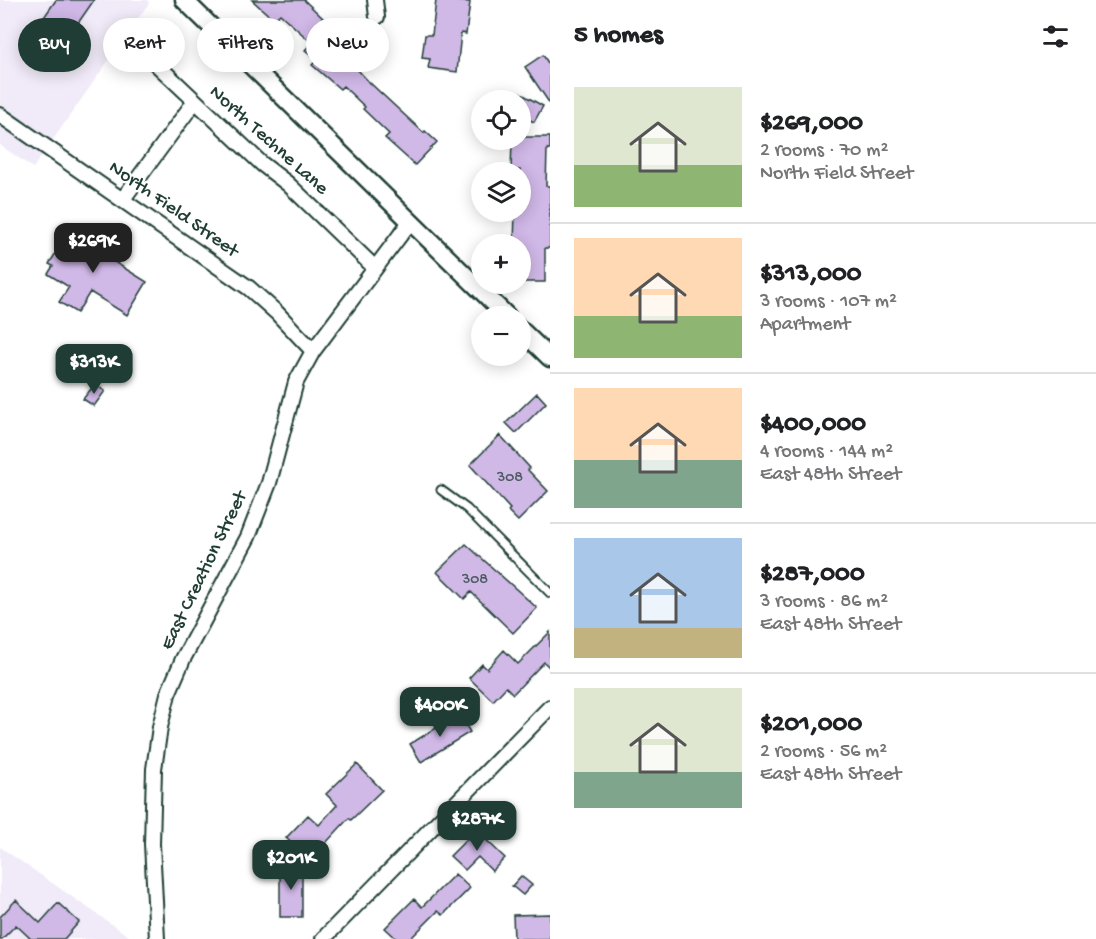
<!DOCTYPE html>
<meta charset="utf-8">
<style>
body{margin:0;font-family:"Gochi Hand",sans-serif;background:#f2f2f2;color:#202124;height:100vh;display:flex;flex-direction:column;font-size:22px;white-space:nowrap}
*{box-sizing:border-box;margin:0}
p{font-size:20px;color:#757577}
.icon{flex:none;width:33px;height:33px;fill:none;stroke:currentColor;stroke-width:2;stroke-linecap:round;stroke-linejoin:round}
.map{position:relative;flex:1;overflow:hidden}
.details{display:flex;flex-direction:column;background:#fff;width:546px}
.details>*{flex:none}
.guide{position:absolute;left:18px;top:18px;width:441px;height:54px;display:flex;gap:12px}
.buttons{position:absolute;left:471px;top:90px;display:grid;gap:12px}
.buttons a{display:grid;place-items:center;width:60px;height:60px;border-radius:50%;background:#fff;box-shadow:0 3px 15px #0003;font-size:30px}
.price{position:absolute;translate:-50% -51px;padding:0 14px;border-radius:12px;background:#1f3d34;color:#fff;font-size:20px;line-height:39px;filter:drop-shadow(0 2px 3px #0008)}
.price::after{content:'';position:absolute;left:50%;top:36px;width:18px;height:14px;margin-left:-9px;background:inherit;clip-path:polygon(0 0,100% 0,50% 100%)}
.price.active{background:#222;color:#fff}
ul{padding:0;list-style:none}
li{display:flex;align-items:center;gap:18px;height:150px;padding:0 24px}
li+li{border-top:2px solid #e0e0e0}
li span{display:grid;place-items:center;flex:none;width:168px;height:120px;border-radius:0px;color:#555}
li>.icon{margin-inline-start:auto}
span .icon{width:72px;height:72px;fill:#fffc;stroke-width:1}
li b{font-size:26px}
h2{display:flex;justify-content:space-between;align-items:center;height:72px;padding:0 24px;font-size:26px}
.pill{padding:0 21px;border-radius:27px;background:#fff;box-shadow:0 3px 15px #0003;font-size:21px;line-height:54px}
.pill.active{background:#1f3d34;color:#fff}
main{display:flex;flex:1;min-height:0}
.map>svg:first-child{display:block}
.built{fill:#f1eaf8}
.building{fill:#d0b8e7;stroke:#1f3d34;stroke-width:1.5}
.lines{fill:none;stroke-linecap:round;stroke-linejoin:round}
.service-casing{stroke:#1f3d34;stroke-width:11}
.minor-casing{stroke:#1f3d34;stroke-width:18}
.tertiary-casing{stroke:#1f3d34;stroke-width:21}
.service{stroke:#fff;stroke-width:7}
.minor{stroke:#fff;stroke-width:14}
.tertiary{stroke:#fff;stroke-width:16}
.labels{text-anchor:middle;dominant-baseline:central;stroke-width:4.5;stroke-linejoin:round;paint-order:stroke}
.number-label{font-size:16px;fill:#4b5c61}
.street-label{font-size:20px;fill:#1f3d34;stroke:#fff}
</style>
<main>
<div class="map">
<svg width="550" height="939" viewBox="0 0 550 939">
<rect width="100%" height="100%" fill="#fff"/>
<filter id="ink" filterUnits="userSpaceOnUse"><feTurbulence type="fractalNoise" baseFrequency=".0167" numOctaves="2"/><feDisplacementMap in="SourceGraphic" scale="12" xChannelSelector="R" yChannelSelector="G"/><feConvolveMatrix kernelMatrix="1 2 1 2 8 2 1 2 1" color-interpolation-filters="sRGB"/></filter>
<g filter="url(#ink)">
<path class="built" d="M0 0H147L149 3 33 168 0 145Z
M0 847 133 939H0Z"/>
<path class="building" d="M56 0H94L54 58 28 40Z
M252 0H304L325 20 317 28 359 67 357 69 368 81 424 133 425 131 437 142 415 165 385 138 389 134 363 109 365 107 343 86 340 89 312 65 317 60 305 50 312 43 280 14 274 20Z
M436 0 470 2 466 34 461 33 457 72 428 68 430 59 422 58 425 35H432Z
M543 55 550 66V104L525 67Z
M520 93 543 106 534 122 520 115Z
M520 137H550V149H547L546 186H550V248H545V282H520V244H514L515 212H520V170H511L512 140H520Z
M73 225 100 241 95 250 147 282 127 315 90 292 77 313 59 302 69 287 48 274 53 266 49 264Z
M95 384 105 391 94 406 83 399Z
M537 393 546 403 516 433 506 423Z
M500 435 530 468 528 470 548 491 518 521 508 511 510 509 470 465Z
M466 544 537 608 513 633 471 592 464 599 437 572Z
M550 632V668L544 662 513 694 506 687 493 701 469 678 482 664 487 669 504 650 518 664Z
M459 714 470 732 421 762 410 744Z
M357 764 382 790 351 820 349 818 310 860 286 838 308 815 319 825 337 805 326 794Z
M476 830 505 858 492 871 478 857 465 870 450 856Z
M280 864H302V917H280Z
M455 874 470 888 443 915 438 911 410 939H397L385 928 414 899 422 907Z
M521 876 532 885 523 895 512 886Z
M16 900 40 923 58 903 79 922 64 939H31L16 925 2 939H0V917Z
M550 914V939H514L513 915Z"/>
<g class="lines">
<g class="service-casing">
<path id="service" d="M441 490 467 509 550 593"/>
</g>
<g class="minor-casing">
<path id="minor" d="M375 0 377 17
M135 44 262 164 288 184 375 268
M0 115 249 288 277 313 313 351
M123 199 195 101
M157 939 152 844 154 769 160 727 168 694 183 659 248 537 269 483 296 382 313 351 410 222
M323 939 550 707"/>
</g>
<g class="tertiary-casing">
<path id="tertiary" d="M184 0 507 316
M520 329 550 358"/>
</g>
<use href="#service" class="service"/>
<use href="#minor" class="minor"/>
<use href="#tertiary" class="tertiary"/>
</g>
</g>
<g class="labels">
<g class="number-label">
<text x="510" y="478">308</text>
<text x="475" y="580">308</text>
</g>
<g class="street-label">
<text transform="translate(268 141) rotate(42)">North Techne Lane</text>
<text transform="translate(173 210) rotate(35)">North Field Street</text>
<text transform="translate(205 571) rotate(-64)">East Creation Street</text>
</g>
</g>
</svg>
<div class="buttons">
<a><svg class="icon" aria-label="locate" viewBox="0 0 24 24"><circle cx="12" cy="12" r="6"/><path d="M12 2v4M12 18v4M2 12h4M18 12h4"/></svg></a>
<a><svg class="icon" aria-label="layers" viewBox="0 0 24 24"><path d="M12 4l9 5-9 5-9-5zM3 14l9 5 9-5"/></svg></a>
<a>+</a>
<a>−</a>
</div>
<b class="price active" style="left:93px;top:274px">$269K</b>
<b class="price" style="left:94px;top:395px">$313K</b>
<b class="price" style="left:440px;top:738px">$400K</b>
<b class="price" style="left:477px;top:852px">$287K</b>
<b class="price" style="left:291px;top:891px">$201K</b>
<div class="guide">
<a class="pill active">Buy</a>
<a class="pill">Rent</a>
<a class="pill">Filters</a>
<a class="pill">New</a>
</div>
</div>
<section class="details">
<h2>5 homes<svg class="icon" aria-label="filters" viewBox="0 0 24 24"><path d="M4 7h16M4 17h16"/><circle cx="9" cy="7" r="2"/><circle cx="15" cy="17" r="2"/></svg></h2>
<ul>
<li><span style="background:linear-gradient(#dfe7d0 65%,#8fb573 0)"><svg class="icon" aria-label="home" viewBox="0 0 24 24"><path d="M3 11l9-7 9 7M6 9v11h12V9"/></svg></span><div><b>$269,000</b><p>2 rooms · 70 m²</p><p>North Field Street</p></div></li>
<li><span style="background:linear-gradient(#ffd9b3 65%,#8fb573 0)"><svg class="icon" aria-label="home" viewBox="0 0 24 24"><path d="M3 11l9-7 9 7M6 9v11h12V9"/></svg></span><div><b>$313,000</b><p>3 rooms · 107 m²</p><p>Apartment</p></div></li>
<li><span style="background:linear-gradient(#ffd9b3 60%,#7fa58c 0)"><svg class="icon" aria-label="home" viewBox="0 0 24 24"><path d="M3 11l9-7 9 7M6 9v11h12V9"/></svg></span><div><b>$400,000</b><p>4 rooms · 144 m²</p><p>East 48th Street</p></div></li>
<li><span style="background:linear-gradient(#a9c7e8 75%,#c2b280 0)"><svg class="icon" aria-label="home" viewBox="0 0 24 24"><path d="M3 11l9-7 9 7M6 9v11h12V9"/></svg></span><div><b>$287,000</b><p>3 rooms · 86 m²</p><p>East 48th Street</p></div></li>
<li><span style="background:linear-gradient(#dfe7d0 70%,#7fa58c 0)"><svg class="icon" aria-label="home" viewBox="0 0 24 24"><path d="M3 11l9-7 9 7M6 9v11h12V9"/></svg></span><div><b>$201,000</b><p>2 rooms · 56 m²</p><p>East 48th Street</p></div></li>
</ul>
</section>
</main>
